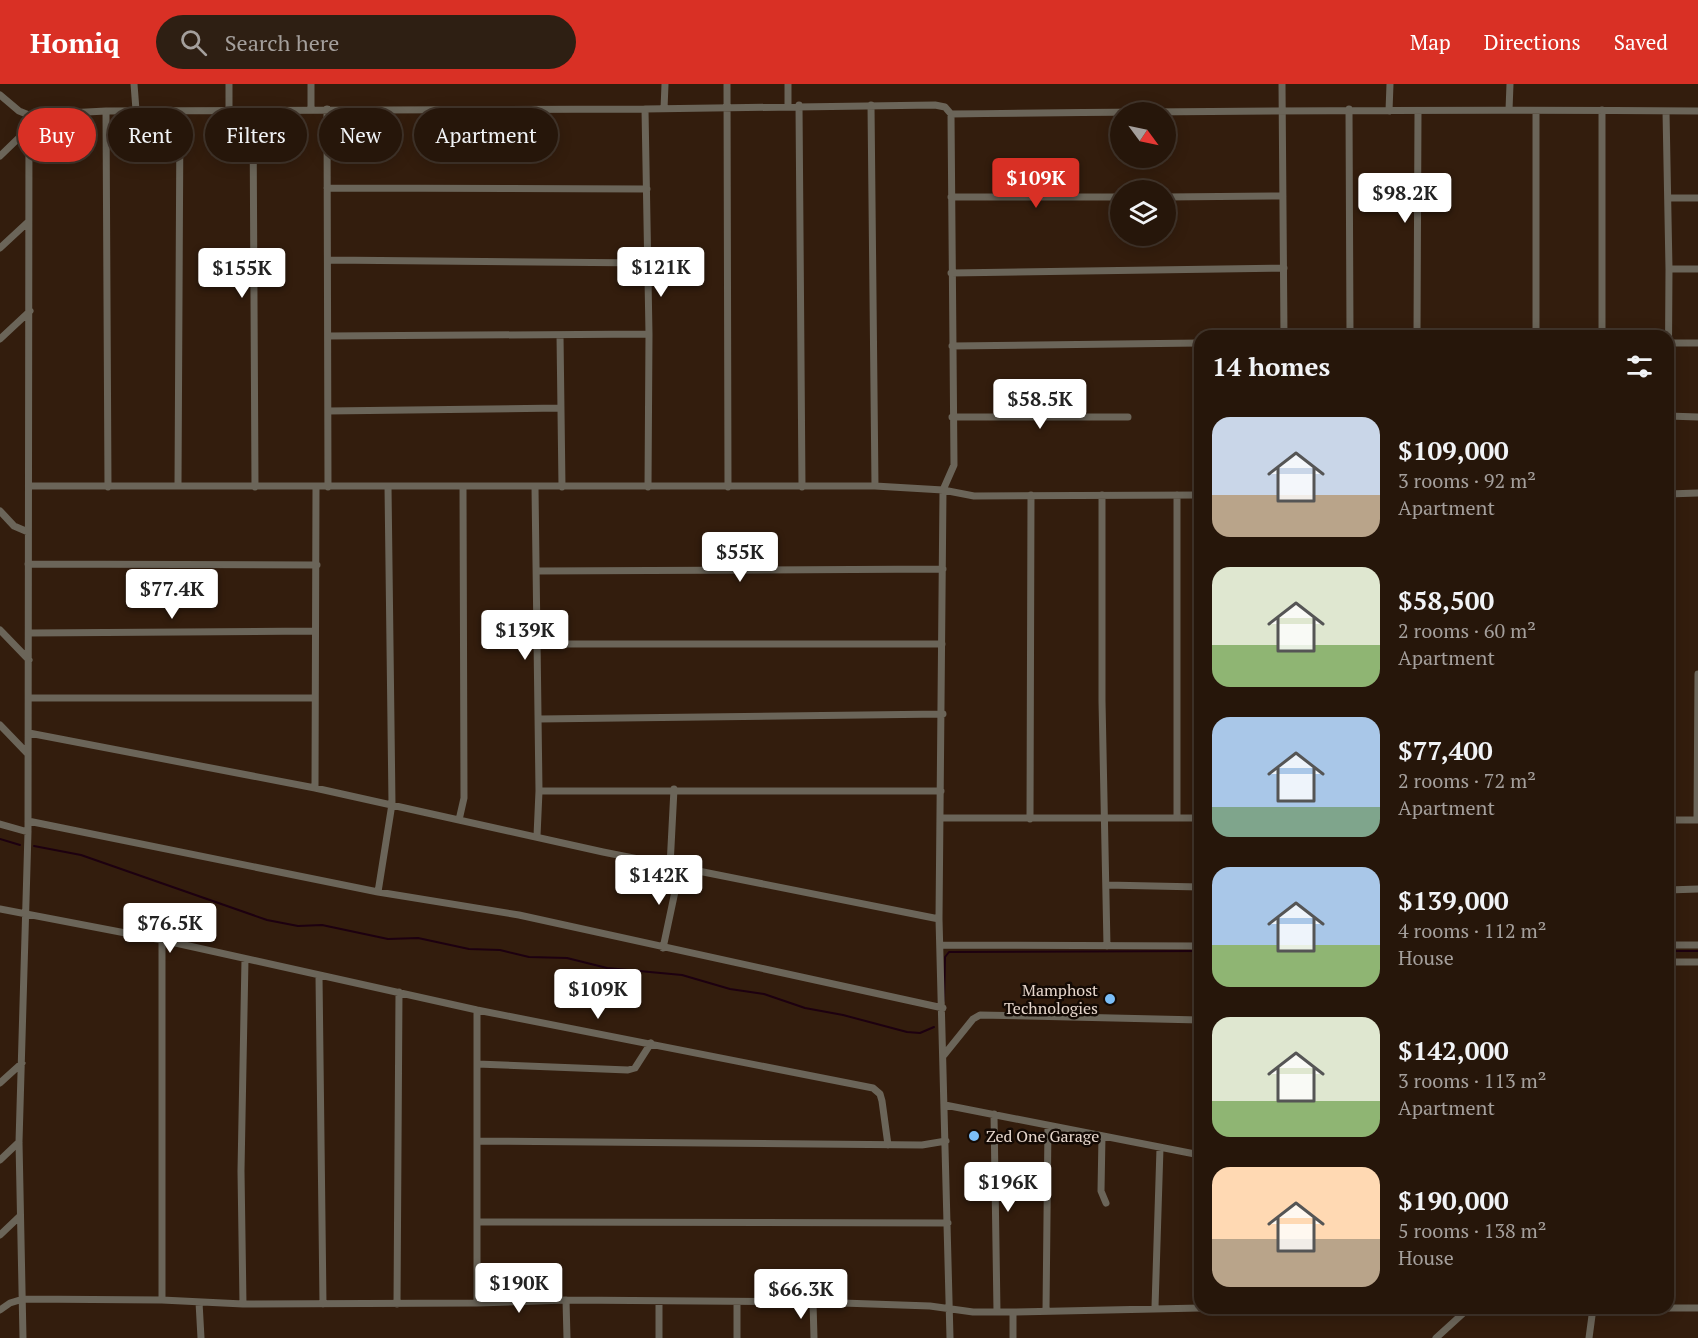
<!DOCTYPE html>
<meta charset="utf-8">
<style>
body{margin:0;font-family:"PT Serif",serif;background:#2e1f13;color:#f1f3f6;height:100vh;display:flex;flex-direction:column;font-size:22px;white-space:nowrap}
*{box-sizing:border-box;margin:0}
p{font-size:20px;color:#a49f9c}
.icon{flex:none;width:33px;height:33px;fill:none;stroke:currentColor;stroke-width:2;stroke-linecap:round;stroke-linejoin:round}
.map{position:relative;flex:1;overflow:hidden}
.side{position:absolute;left:1194px;top:246px;width:480px;height:984px;display:flex;flex-direction:column;background:#26160a;border-radius:18px;box-shadow:0 3px 15px #0003,0 0 0 2px #42352b}
.side>*{flex:none}
.top-card{position:absolute;left:18px;top:24px;width:570px;height:54px;display:flex;gap:12px}
.needle{width:39px;rotate:123deg}
.controls{position:absolute;left:1110px;top:18px;display:grid;gap:12px}
.controls a{display:grid;place-items:center;width:66px;height:66px;border-radius:50%;background:#26160a;box-shadow:0 3px 15px #0003,0 0 0 2px #42352b;font-size:30px}
.price{position:absolute;translate:-50% -51px;padding:0 14px;border-radius:6px;background:#fff;color:#222;font-size:20px;line-height:39px;filter:drop-shadow(0 2px 3px #0008)}
.price::after{content:'';position:absolute;left:50%;top:36px;width:18px;height:14px;margin-left:-9px;background:inherit;clip-path:polygon(0 0,100% 0,50% 100%)}
.price.on{background:#d93025;color:#fff}
ul{padding:0;list-style:none}
li{display:flex;align-items:center;gap:18px;height:150px;padding:0 18px}
li span{display:grid;place-items:center;flex:none;width:168px;height:120px;border-radius:18px;color:#555}
li>.icon{margin-inline-start:auto}
span .icon{width:72px;height:72px;fill:#fffc;stroke-width:1}
li b{font-size:26px}
h2{display:flex;justify-content:space-between;align-items:center;height:72px;padding:0 18px;font-size:26px}
.tag{padding:0 21px;border-radius:27px;background:#26160a;box-shadow:0 3px 15px #0003,0 0 0 2px #42352b;font-size:21px;line-height:54px}
.tag.on{background:#d93025;color:#fff}
header{display:flex;align-items:center;gap:36px;box-sizing:border-box;height:84px;padding:0 30px;background:#d93025;color:#fff}
header strong{font-size:28px}
nav{display:flex;gap:33px;margin-inline-start:auto;font-size:21px}
.search{width:420px;height:54px;background:#2e1f13;display:flex;align-items:center;gap:15px;box-sizing:border-box;padding:0 21px;border-radius:33px;color:#a49f9c;font-size:22px}
.map>svg:first-child{display:block}
.lines{fill:none;stroke-linecap:round;stroke-linejoin:round}
.stream{stroke:#1d0010;stroke-width:2}
.street{stroke:#6b6559;stroke-width:7}
.poi-dot{fill:#7bbef8;stroke:#140a04;stroke-width:2}
.labels{text-anchor:middle;dominant-baseline:central;stroke-width:5;stroke-linejoin:round;paint-order:stroke}
.poi-label{font-size:16px;fill:#e7d7cd;stroke:#140a04;text-anchor:end}
</style>
<header>
<strong>Homiq</strong>
<div class="search"><svg class="icon" aria-label="search" viewBox="0 0 24 24"><circle cx="10" cy="10" r="6"/><path d="M15 15l6 6"/></svg>Search here</div>
<nav><a>Map</a><a>Directions</a><a>Saved</a></nav>
</header>
<div class="map">
<svg width="1698" height="1254" viewBox="0 0 1698 1254">
<rect width="100%" height="100%" fill="#331d0d"/>
<g class="lines">
<path class="stream" d="M0 755 20 761
M34 762 81 771 267 836 298 842 322 841 388 855 418 854 469 865 500 866 529 873 567 874 607 884 682 891 730 905 764 910 805 924 843 931 907 948 920 949 934 943
M1668 867H1698
M944 917 945 873 949 868 1200 867"/>
<path class="street" d="M134 0 136 26
M229 0V26
M727 0 728 403
M788 0V22
M1282 0 1284 252
M0 11 19 27 29 31 106 27 645 25 935 21 945 23 951 30C1200 27 1449 25 1698 27
M799 21 802 403
M871 21 875 402
M327 25 328 403
M645 25 649 250 648 403
M664 25 665 0
M1349 25 1350 252
M253 26 255 403
M311 26V0
M1509 26 1510 0
M106 27 108 403
M1389 27 1390 0
M1666 27 1669 185 1668 342
M0 72 28 45
M327 104 647 105
M951 113H1120
M1166 113 1283 112
M1669 114H1698
M0 164 28 138
M328 176 648 179
M1669 185H1698
M951 189 1284 184
M560 251 562 403
M328 252 649 250
M1417 252 1418 28
M1536 252V27
M1602 252V26
M0 255 30 227
M1669 259H1698
M952 262 1200 259
M328 327 561 324
M1668 332 1698 333
M952 333H1128
M30 402H875L943 406 974 412 1200 411
M178 402 180 28
M535 403 539 707 537 752
M1668 410 1698 409
M1102 411V617L1107 862
M1177 411V734
M0 427 14 442 28 448
M28 480 317 481
M537 487 943 485
M0 546 29 576
M30 549 315 547
M537 560H942
M29 614H314
M539 635 943 630
M0 641 27 669
M29 649 315 704 603 768 939 835
M315 704 316 403
M539 707H941
M941 734H1200
M1030 735 1031 411
M459 736 464 714 463 403
M1668 736H1698
M1697 736 1698 590
M28 737 378 808 519 831 943 924
M0 740 28 748
M670 782 674 705
M1106 801 1200 803
M1668 806 1698 805
M378 808 392 720 388 402
M0 825 162 856 477 926 873 1004 880 1010 882 1017 888 1061
M942 861 1200 862
M1668 861H1698
M663 864 680 784
M1668 878H1698
M319 892 323 1220
M477 926V1219
M944 971 973 935 980 931 1200 936
M477 980 628 986 635 984 651 959
M0 999 22 979
M945 1021 1200 1071
M994 1030 997 1228
M1102 1052 1101 1107 1106 1119
M477 1057 922 1061 946 1057
M0 1076 19 1058
M477 1138 948 1139
M0 1151 20 1132
M162 1216V856
M566 1216 567 1254
M659 1217V1254
M199 1218 201 1254
M813 1218 814 1254
M243 1220 241 1087 245 875
M397 1220 399 908
M1155 1223 1160 1064
M1208 1224 1242 1227
M1665 1224H1698
M1593 1225 1639 1224
M0 1226 10 1219 23 1215 162 1216 243 1220 477 1219 566 1216 813 1218 930 1222 973 1228H1013V1254
M1046 1226 1048 1042
M1013 1228 1200 1224
M23 1254 19 1058 28 748 29 31
M737 1254V1219
M950 1254 939 835 943 406 954 381 951 30
M1436 1254 1469 1224
M1589 1254 1593 1224"/>
</g>
<g class="poi-dot">
<circle cx="1110" cy="915" r="6"/>
<circle cx="974" cy="1052" r="6"/>
</g>
<g class="labels">
<g class="poi-label">
<text x="1098" y="906">Mamphost<tspan x="1098" dy="18">Technologies</tspan></text>
<text x="986" y="1052" text-anchor="start">Zed One Garage</text>
</g>
</g>
</svg>
<div class="controls">
<a><svg class="needle" viewBox="-14 -14 28 28"><path d="M0-13l5 13h-10z" fill="#e53935"/><path d="M0 13l5-13h-10z" fill="#a49f9c"/></svg></a>
<a><svg class="icon" aria-label="layers" viewBox="0 0 24 24"><path d="M12 4l9 5-9 5-9-5zM3 14l9 5 9-5"/></svg></a>
</div>
<b class="price on" style="left:1036px;top:125px">$109K</b>
<b class="price" style="left:1405px;top:140px">$98.2K</b>
<b class="price" style="left:661px;top:214px">$121K</b>
<b class="price" style="left:242px;top:215px">$155K</b>
<b class="price" style="left:1040px;top:346px">$58.5K</b>
<b class="price" style="left:740px;top:499px">$55K</b>
<b class="price" style="left:172px;top:536px">$77.4K</b>
<b class="price" style="left:525px;top:577px">$139K</b>
<b class="price" style="left:659px;top:822px">$142K</b>
<b class="price" style="left:170px;top:870px">$76.5K</b>
<b class="price" style="left:598px;top:936px">$109K</b>
<b class="price" style="left:1008px;top:1129px">$196K</b>
<b class="price" style="left:519px;top:1230px">$190K</b>
<b class="price" style="left:801px;top:1236px">$66.3K</b>
<div class="top-card">
<a class="tag on">Buy</a>
<a class="tag">Rent</a>
<a class="tag">Filters</a>
<a class="tag">New</a>
<a class="tag">Apartment</a>
</div>
<section class="side">
<h2>14 homes<svg class="icon" aria-label="filters" viewBox="0 0 24 24"><path d="M4 7h16M4 17h16"/><circle cx="9" cy="7" r="2"/><circle cx="15" cy="17" r="2"/></svg></h2>
<ul>
<li><span style="background:linear-gradient(#c9d6e8 65%,#b9a48a 0)"><svg class="icon" aria-label="home" viewBox="0 0 24 24"><path d="M3 11l9-7 9 7M6 9v11h12V9"/></svg></span><div><b>$109,000</b><p>3 rooms · 92 m²</p><p>Apartment</p></div></li>
<li><span style="background:linear-gradient(#dfe7d0 65%,#8fb573 0)"><svg class="icon" aria-label="home" viewBox="0 0 24 24"><path d="M3 11l9-7 9 7M6 9v11h12V9"/></svg></span><div><b>$58,500</b><p>2 rooms · 60 m²</p><p>Apartment</p></div></li>
<li><span style="background:linear-gradient(#a9c7e8 75%,#7fa58c 0)"><svg class="icon" aria-label="home" viewBox="0 0 24 24"><path d="M3 11l9-7 9 7M6 9v11h12V9"/></svg></span><div><b>$77,400</b><p>2 rooms · 72 m²</p><p>Apartment</p></div></li>
<li><span style="background:linear-gradient(#a9c7e8 65%,#8fb573 0)"><svg class="icon" aria-label="home" viewBox="0 0 24 24"><path d="M3 11l9-7 9 7M6 9v11h12V9"/></svg></span><div><b>$139,000</b><p>4 rooms · 112 m²</p><p>House</p></div></li>
<li><span style="background:linear-gradient(#dfe7d0 70%,#8fb573 0)"><svg class="icon" aria-label="home" viewBox="0 0 24 24"><path d="M3 11l9-7 9 7M6 9v11h12V9"/></svg></span><div><b>$142,000</b><p>3 rooms · 113 m²</p><p>Apartment</p></div></li>
<li><span style="background:linear-gradient(#ffd9b3 60%,#b9a48a 0)"><svg class="icon" aria-label="home" viewBox="0 0 24 24"><path d="M3 11l9-7 9 7M6 9v11h12V9"/></svg></span><div><b>$190,000</b><p>5 rooms · 138 m²</p><p>House</p></div></li>
</ul>
</section>
</div>
